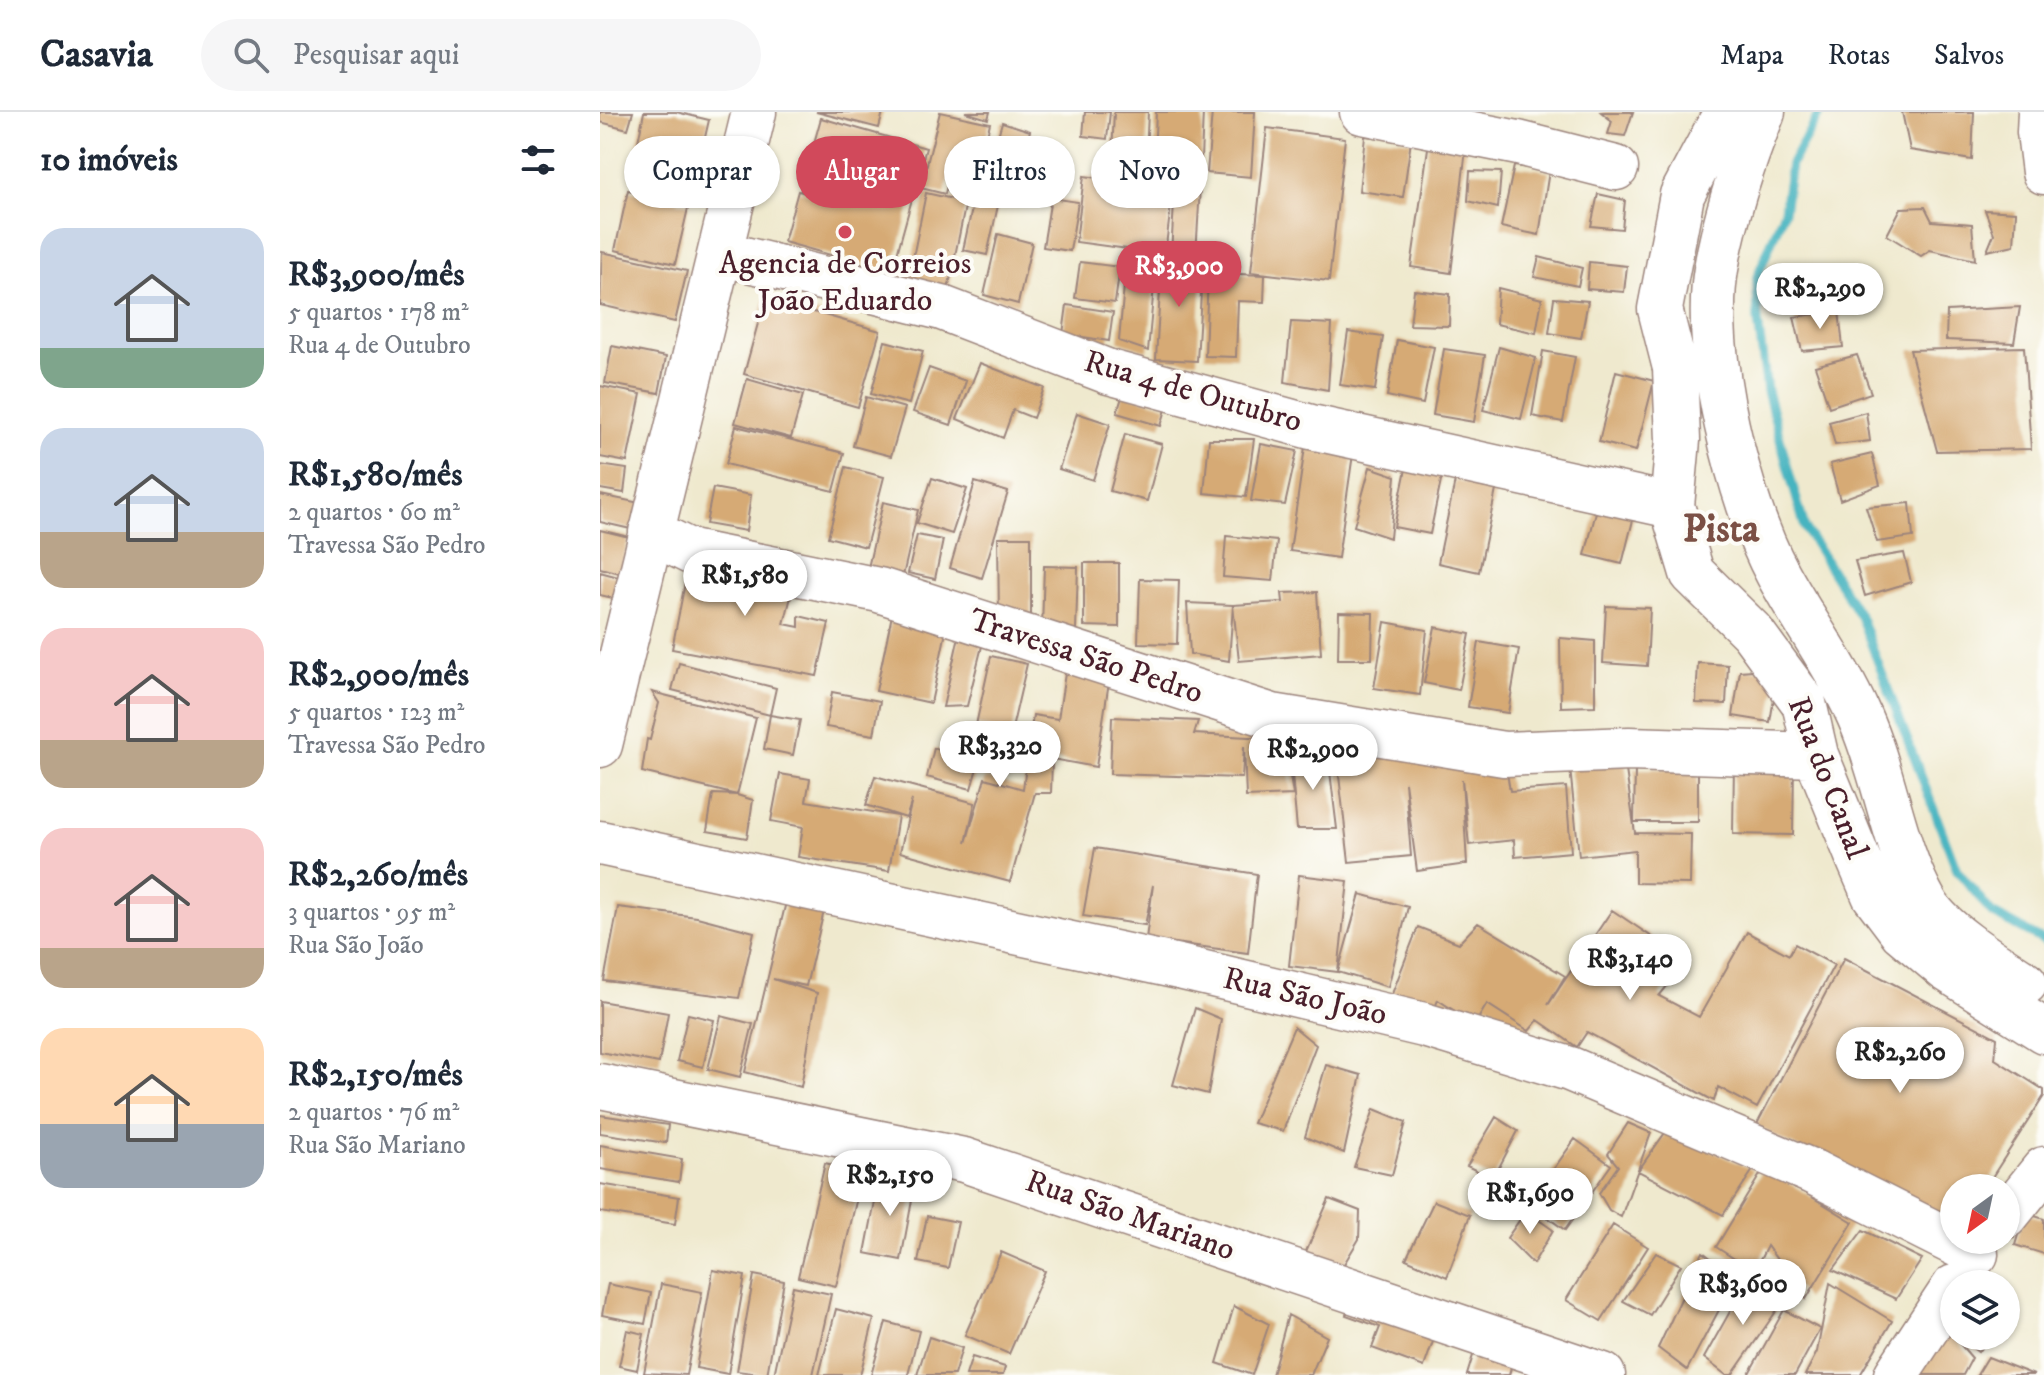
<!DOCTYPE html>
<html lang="pt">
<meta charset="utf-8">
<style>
body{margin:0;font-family:"IM FELL DW Pica",serif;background:#f6f6f7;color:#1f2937;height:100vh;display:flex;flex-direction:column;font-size:30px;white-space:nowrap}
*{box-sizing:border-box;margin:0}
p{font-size:26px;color:#747a83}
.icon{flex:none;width:44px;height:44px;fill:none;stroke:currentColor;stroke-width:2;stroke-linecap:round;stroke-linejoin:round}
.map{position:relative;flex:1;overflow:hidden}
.sheet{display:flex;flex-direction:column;background:#fff;width:600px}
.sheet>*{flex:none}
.guide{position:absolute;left:24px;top:24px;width:760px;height:72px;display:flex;gap:16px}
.needle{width:52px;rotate:213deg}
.controls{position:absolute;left:1340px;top:1062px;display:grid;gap:16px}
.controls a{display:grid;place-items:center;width:80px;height:80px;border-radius:50%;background:#fff;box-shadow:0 2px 6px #0004;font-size:40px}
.price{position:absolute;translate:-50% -68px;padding:0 18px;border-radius:28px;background:#fff;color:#222;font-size:26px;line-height:52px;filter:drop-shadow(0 2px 4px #0008)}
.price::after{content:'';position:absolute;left:50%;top:48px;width:24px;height:18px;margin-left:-12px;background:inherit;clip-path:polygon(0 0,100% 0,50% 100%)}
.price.selected{background:#d1495b;color:#fff}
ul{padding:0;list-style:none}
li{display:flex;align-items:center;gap:24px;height:200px;padding:0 40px}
li span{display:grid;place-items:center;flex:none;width:224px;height:160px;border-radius:24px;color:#555}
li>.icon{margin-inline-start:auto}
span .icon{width:96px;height:96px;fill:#fffc;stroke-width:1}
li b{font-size:34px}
h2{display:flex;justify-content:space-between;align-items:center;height:96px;padding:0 40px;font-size:34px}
.chip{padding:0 28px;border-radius:36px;background:#fff;box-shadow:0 2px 6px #0004;font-size:28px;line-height:72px}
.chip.selected{background:#d1495b;color:#fff}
header{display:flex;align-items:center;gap:48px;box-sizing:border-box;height:112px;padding:0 40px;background:#fff;border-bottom:2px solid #e0e1e3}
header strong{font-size:38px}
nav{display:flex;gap:44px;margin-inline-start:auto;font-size:28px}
.search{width:560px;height:72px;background:#f6f6f7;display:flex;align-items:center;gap:20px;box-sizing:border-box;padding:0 28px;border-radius:44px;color:#747a83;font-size:30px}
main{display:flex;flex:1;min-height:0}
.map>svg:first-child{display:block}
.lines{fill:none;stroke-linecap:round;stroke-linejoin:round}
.stream{stroke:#46b4c0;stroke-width:9}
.building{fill:#d6aa75}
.minor-casing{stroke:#9c847c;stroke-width:47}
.minor{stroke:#fff;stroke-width:44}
.poi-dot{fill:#d1495b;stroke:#fdfcf7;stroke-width:3}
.labels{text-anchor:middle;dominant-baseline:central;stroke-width:8;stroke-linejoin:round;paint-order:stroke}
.poi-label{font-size:32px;fill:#4a1f2b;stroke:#fdfcf7}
.street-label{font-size:32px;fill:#4a1f2b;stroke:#fdfcf7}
.district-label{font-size:40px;font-weight:bold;fill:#7b5045;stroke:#fdfcf7}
</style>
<header>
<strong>Casavia</strong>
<div class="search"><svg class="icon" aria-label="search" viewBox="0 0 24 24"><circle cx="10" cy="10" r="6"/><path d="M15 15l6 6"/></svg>Pesquisar aqui</div>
<nav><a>Mapa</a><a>Rotas</a><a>Salvos</a></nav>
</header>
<main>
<section class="sheet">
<h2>10 imóveis<svg class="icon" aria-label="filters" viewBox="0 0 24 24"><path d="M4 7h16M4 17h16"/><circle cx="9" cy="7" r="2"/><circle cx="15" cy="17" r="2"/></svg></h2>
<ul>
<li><span style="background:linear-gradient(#c9d6e8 75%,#7fa58c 0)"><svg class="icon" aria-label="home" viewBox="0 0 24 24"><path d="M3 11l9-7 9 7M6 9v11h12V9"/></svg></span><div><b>R$3,900/mês</b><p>5 quartos · 178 m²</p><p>Rua 4 de Outubro</p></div></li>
<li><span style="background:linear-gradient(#c9d6e8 65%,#b9a48a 0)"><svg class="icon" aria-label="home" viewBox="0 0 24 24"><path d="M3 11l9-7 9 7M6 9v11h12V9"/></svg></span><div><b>R$1,580/mês</b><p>2 quartos · 60 m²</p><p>Travessa São Pedro</p></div></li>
<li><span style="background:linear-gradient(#f6c9c9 70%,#b9a48a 0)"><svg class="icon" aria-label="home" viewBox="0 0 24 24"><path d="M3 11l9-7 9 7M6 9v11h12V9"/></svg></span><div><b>R$2,900/mês</b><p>5 quartos · 123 m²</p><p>Travessa São Pedro</p></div></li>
<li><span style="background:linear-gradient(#f6c9c9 75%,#b9a48a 0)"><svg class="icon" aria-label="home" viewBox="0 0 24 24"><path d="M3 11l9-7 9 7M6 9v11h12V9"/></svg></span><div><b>R$2,260/mês</b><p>3 quartos · 95 m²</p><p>Rua São João</p></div></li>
<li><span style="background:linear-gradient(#ffd9b3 60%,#9aa5b1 0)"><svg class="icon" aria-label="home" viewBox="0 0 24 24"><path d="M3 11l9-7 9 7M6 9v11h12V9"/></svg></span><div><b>R$2,150/mês</b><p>2 quartos · 76 m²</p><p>Rua São Mariano</p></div></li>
</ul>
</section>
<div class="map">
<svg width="1444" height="1263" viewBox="0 0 1444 1263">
<rect width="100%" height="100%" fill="#fdfcf7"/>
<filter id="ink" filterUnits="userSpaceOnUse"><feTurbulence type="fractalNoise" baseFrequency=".0125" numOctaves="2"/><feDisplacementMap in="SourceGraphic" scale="16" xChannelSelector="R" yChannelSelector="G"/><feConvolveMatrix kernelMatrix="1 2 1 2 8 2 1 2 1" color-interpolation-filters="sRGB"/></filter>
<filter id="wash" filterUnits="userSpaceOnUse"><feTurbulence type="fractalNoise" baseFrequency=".006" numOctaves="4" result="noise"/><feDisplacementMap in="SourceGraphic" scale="32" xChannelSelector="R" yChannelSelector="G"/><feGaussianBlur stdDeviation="1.8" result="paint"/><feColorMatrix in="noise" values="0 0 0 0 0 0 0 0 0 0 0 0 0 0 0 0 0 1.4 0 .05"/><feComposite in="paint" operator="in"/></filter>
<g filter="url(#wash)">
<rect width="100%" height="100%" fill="#efe9ce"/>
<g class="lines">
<path class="stream" d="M1220 0 1191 52 1184 99 1157 165 1158 209 1167 279 1187 353 1205 416 1261 506 1357 758 1392 801 1444 829"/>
</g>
<g id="blocks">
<path class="building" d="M0 0H33L28 17 0 10Z
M44 0H76L109 8 97 60 35 45Z
M216 0H283L279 16Z
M340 0 390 11 377 64 371 63 366 81 355 78 358 63 350 60 345 82 321 76Z
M365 0H390L388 7Z
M485 0H510L507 27 483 24Z
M514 0H548L545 66 511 64Z
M556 0H603L600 71 553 69Z
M612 0H655L651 65 607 61Z
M1001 0H1033L1025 24 1008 22 1012 9Z
M1302 0H1374L1372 48 1310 38Z
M221 6 326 36 292 160 184 130 198 79 210 82 201 78Z
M402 10 430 19 414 70 387 62Z
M667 16 745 26 729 169 651 160Z
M830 22 867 29 851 161 811 155Z
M765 24 811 29 803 85 759 79Z
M914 54 949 59 939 123 901 115Z
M870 59 901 60 898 96 868 89Z
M484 64 573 76 565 142 476 130Z
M575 74 600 76 596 143 571 142Z
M28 78 89 92 75 152 15 138Z
M326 81 366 90 348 178 308 170Z
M998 82 1025 88 1022 117 991 114Z
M375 83 399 89 387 143 363 138Z
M451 86 478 90 470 139 443 135Z
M1325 95 1332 109 1372 112 1375 148 1330 138 1321 144 1287 123 1301 96Z
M1385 98 1416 100 1414 133 1387 139 1394 122Z
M398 122 432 131 418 192 384 183Z
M2 140 87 159 75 210 0 193Z
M527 140 557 142 548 239 519 229Z
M562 144 603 147 597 249 556 247Z
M939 145 982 156 978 174 934 165Z
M480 150 520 155 515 191 475 186Z
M989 150 1027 154 1024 180 987 177Z
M608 161 665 163 664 190 638 189 636 245 605 244Z
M898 176 942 187 936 221 896 212Z
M814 178 850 182 849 214 810 213Z
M165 186 280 219 258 295 144 262Z
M954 186 988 189 981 226 949 221Z
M467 193 513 200 509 229 463 222Z
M1420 195 1414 231 1346 228 1347 199Z
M1239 199 1243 235 1202 239 1194 205Z
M691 210 732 212 728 278 685 270Z
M748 220 783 225 775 278 740 273Z
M797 228 834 235 823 292 787 284Z
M285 229 323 239 309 292 271 282Z
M12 234 66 245 59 281 5 271Z
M899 235 936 246 921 307 883 298Z
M1424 235 1431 337 1337 339 1310 238Z
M844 237 885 243 874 310 833 303Z
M943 239 975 245 963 310 932 304Z
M1257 243 1271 281 1229 295 1215 254Z
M380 251 444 276 433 306 413 298 403 326 357 307Z
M329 256 366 269 351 313 313 300Z
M1016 259 1054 269 1036 339 999 330Z
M147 267 203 283 191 326 135 311Z
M0 274 41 282 27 350 0 345Z
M523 282 567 294 561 314 517 301Z
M266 285 305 296 291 344 253 334Z
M1266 300 1270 329 1235 333 1229 310Z
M477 301 510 312 493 368 459 357Z
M136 314 244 341 234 379 126 352Z
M525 322 562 332 547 389 510 379Z
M609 327H654L646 385 604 381Z
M661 332 697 339 685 393 651 389Z
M705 335 753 342 738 446 690 439Z
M1272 342 1280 373 1240 388 1230 352Z
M0 353 27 357 24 381 0 377Z
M246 355 284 365 266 435 228 425Z
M770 355 796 364 790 426 754 414Z
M806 357 842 364 830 422 794 415Z
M332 366 367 377 352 422 317 411Z
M855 369 896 378 879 460 838 451Z
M375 370 408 380 382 466 350 456Z
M113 376 151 383 146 419 106 412Z
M0 383 40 391 35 418 0 410Z
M283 390 318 398 303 464 268 456Z
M1310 391 1313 425 1277 430 1266 395Z
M998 392 1035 400 1022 452 985 443Z
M0 418 29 425 20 461 0 456Z
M317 423 343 428 335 467 308 461Z
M626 424 677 429 673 469 623 465Z
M398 425H431V505H399Z
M91 440 195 469 184 512 199 515V504L229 511 217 564 72 537Z
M1304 441 1311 470 1265 484 1255 449Z
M484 451H519V515L484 514Z
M444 454 478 455 476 518 442 517Z
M0 460 22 466 17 487 0 483Z
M540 467 579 468 577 532 538 531Z
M717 480 721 542 639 549 633 493 629 549 590 542 587 491 633 493 683 490 682 481Z
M1006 494 1050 496 1047 554 1003 551Z
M739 500 773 501 772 547H738Z
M292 503 347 515 331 591 276 579Z
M785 510 827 518 820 583 774 576Z
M835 515 870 522 859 578 824 571Z
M359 524 383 530 367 594 343 595Z
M960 526 995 529V594L961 595Z
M879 530 919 537 908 601 868 595Z
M391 544 427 552 411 621 376 613Z
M79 551 176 576 170 603 72 578Z
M1098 551 1128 553 1126 592 1096 591Z
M466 555 510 563 496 655 452 647 451 681H435L410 770 300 740 312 688 306 706 266 693 275 664 375 691 366 731 385 666 423 677 433 603 458 607Z
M1179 556 1170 610 1133 604 1140 559Z
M52 580 156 606 137 683 153 688 147 726 107 719 113 682 137 683 42 660 47 627 50 628 59 591Z
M232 580 280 589 274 623 226 615Z
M170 603 200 608 193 643 164 637Z
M512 605 598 609 594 622 684 627 693 683 646 685 644 634 642 666 510 662Z
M334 636 379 649 371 677 327 665Z
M801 637 904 642 910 679 966 675 971 740 915 745 914 728 869 733 862 667 867 752 817 759 805 670 811 744 749 750 736 638Z
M690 640 728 643 737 717H697Z
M1025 651 1035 721 1091 722 1090 772 1035 771V738L979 744 970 656Z
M1134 651 1194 652 1193 723 1133 722Z
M1035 657H1098V710H1034Z
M180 662 210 667 206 689 298 704 289 759 198 745 203 715 171 709Z
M495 736 657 762 648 841 546 827 553 773 545 813 483 804Z
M699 763 748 769 738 860 760 782 808 795 788 875 738 860 689 854Z
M186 790 224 799 206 874 173 867 217 881 201 975 145 960Z
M18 795 97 805 154 820 139 886 4 869Z
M1012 798 1052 825 1033 850 1068 873 1059 884 1099 905 1147 820 1189 843 1195 832 1234 853 1157 996 1118 975 1114 989 987 920 977 935 938 908 929 919 887 892 875 912 838 888 832 903 790 887 818 815 859 831 878 811 965 864 948 893Z
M1244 846 1397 926 1395 947 1444 978V984L1385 1076H1354V1117L1156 1014Z
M0 889 68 901 59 951 0 940Z
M595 896 621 907 608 982 573 973Z
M88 902 114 908 103 955 77 949Z
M121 904 153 912 140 965 108 957Z
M694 915 716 933 683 1019 653 1011Z
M726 953 761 963 744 1041 705 1025Z
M774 997 806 1010 792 1063 754 1055Z
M0 1003 68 1013 66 1031 0 1021Z
M896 1005 918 1019 893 1067 867 1054Z
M1028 1011 1051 1021 1021 1105 1009 1098 999 1081 1018 1054 1008 1042Z
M1067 1018 1153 1058 1123 1103 1038 1059Z
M975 1027 1011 1053 965 1118 929 1092Z
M0 1033 82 1047 79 1070 0 1057Z
M225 1051 263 1060 236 1174 198 1165Z
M1164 1056 1253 1110 1206 1187 1167 1134 1158 1152 1144 1153 1116 1135Z
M280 1064 315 1072 301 1148 265 1141Z
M0 1072 79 1085 75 1112 0 1100Z
M729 1087 760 1099 759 1127 735 1167 700 1153Z
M834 1089 870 1103 847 1165 806 1147Z
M926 1099 953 1118 933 1152 907 1126Z
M1425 1101 1444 1107V1142L1415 1133Z
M327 1104 358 1110 348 1156 318 1150Z
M1013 1113 1048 1135 1001 1209 966 1188Z
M1263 1118 1322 1147 1296 1187 1233 1158Z
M401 1140 445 1159 409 1242 365 1223Z
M1103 1140 1136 1166 1087 1258 1058 1236Z
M1056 1141 1081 1153 1050 1203 1023 1189Z
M113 1158 145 1164 128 1262 96 1256Z
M154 1163 184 1169 167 1263 137 1259Z
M1159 1165 1184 1188 1132 1263H1126L1104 1246 1132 1196Z
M1230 1171 1292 1209 1260 1263H1205L1217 1240Z
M8 1172 51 1181 45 1212 2 1203Z
M61 1172 102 1180 86 1263 44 1261Z
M193 1174 231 1182 213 1263H174Z
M751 1190 836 1221 824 1255 772 1236 780 1215 746 1203Z
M634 1194 669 1212 652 1263 617 1251Z
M236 1197 274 1207 260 1263H219Z
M1184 1198 1220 1217 1195 1263H1148Z
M688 1203 727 1225 711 1263H672Z
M1354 1208V1222L1347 1217 1372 1246 1363 1263H1312L1347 1217Z
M286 1210 319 1219 308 1263H271Z
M27 1218 44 1222 37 1258 19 1254Z
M1356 1224H1390L1378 1240Z
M329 1225 362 1236 354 1263H317Z
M875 1237 913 1249 909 1263H867Z
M372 1245 405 1255 403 1263H366Z
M1388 1245 1434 1263H1377Z"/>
</g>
</g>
<g filter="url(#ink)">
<use href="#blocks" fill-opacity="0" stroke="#9c847c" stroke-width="2"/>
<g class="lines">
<g class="minor-casing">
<path id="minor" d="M762 0 918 31 1016 56
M1126 0 1082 83 1060 197 1075 256 1078 328 1072 394 1092 461 1152 520 1204 591 1216 643 1258 746 1274 783 1302 820 1346 857 1444 919
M1163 0C1143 50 1125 104 1116 157 1102 240 1138 388 1178 462 1204 510 1237 554 1259 604 1286 664 1293 735 1326 792 1343 820 1397 853 1425 871
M1440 0 1439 20 1444 60
M120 141 342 196 509 260 711 315 1072 394
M51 420 91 440 279 478 672 604 904 642 1029 637 1216 643
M0 633 154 0
M0 731 579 855 824 913 970 957 1213 1060 1376 1142
M0 974 364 1048 1003 1263
M1406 1104 1444 1057
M1296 1263 1354 1175"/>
</g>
<use href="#minor" class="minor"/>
</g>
</g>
<circle class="poi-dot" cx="245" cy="120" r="8"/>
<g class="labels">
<g class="poi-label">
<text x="245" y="152">Agencia de Correios<tspan x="245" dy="37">João Eduardo</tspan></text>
</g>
<g class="street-label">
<text transform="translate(593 280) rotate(16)">Rua 4 de Outubro</text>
<text transform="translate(486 545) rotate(18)">Travessa São Pedro</text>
<text transform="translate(1227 666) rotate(69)">Rua do Canal</text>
<text transform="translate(705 885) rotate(13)">Rua São João</text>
<text transform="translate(530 1104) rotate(19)">Rua São Mariano</text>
</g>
<g class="district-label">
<text x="1121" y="418">Pista</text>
</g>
</g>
</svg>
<div class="controls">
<a><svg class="needle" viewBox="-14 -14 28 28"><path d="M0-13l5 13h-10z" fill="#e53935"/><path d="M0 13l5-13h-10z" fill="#747a83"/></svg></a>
<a><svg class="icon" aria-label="layers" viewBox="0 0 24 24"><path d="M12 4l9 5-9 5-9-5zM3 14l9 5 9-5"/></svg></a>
</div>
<b class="price selected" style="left:579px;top:197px">R$3,900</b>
<b class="price" style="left:1220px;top:219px">R$2,290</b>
<b class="price" style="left:145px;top:506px">R$1,580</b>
<b class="price" style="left:400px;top:677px">R$3,320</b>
<b class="price" style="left:713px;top:680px">R$2,900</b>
<b class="price" style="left:1030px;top:890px">R$3,140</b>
<b class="price" style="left:1300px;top:983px">R$2,260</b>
<b class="price" style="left:290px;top:1106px">R$2,150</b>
<b class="price" style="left:930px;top:1124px">R$1,690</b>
<b class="price" style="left:1143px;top:1215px">R$3,600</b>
<div class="guide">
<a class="chip">Comprar</a>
<a class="chip selected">Alugar</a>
<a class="chip">Filtros</a>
<a class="chip">Novo</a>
</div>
</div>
</main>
